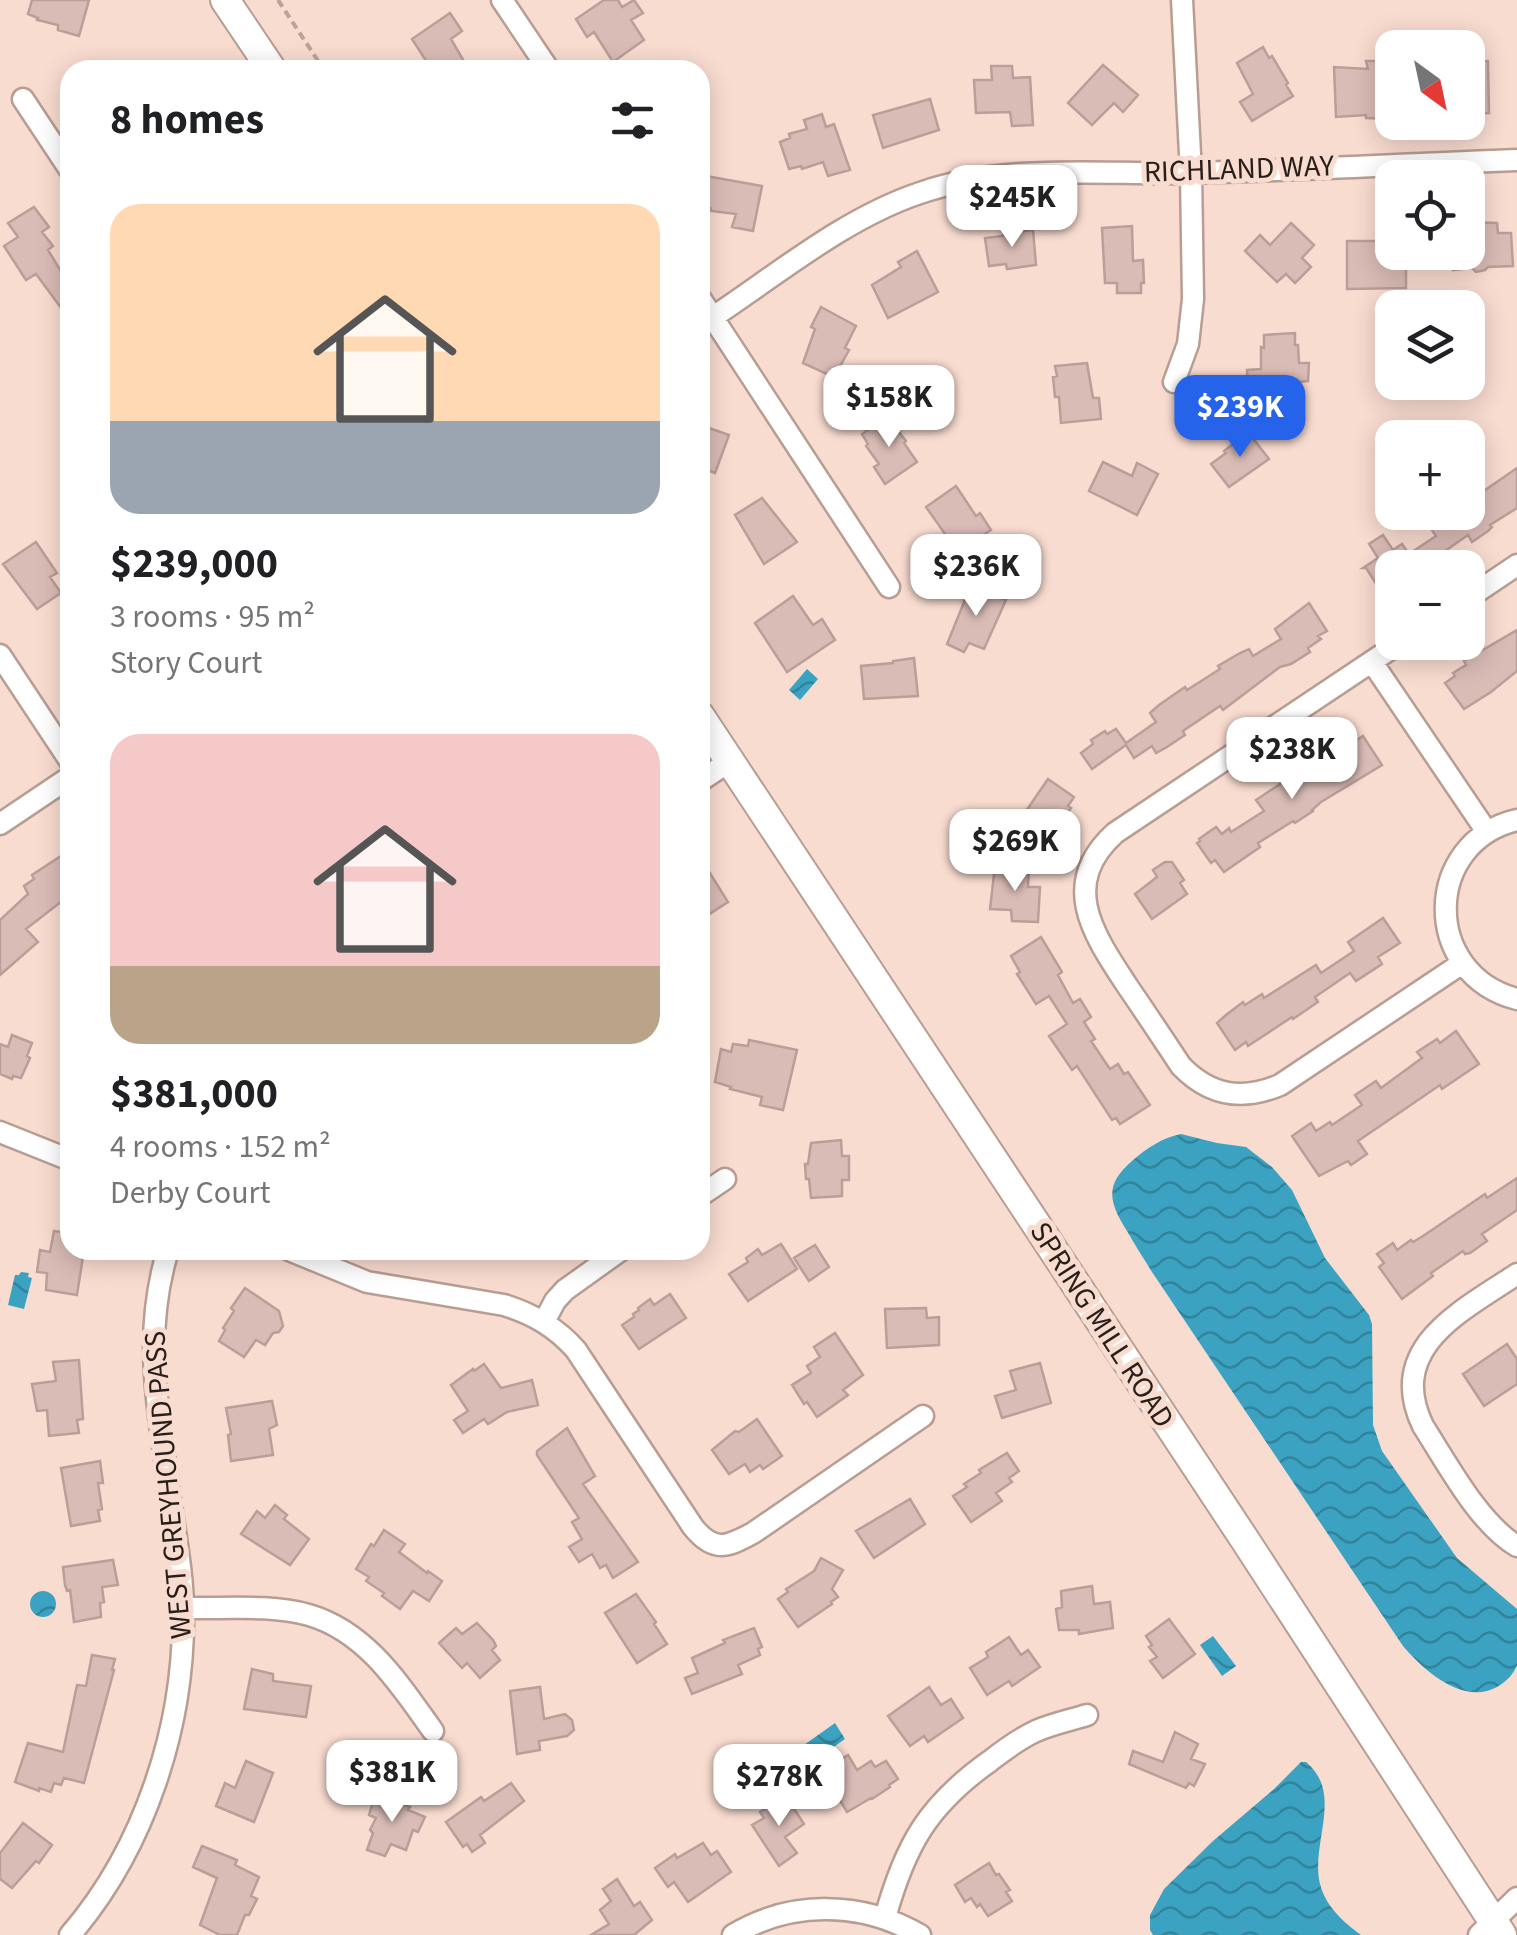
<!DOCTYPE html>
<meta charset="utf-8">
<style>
body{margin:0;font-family:"Source Sans 3",sans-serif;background:#f6f6f6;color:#202124;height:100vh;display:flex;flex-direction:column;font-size:38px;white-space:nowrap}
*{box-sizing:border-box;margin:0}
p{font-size:32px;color:#757577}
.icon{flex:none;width:55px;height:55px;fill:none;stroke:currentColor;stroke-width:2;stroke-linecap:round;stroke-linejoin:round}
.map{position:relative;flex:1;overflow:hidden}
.panel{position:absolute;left:60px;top:60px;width:650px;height:1200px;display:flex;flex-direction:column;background:#fff;border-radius:30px;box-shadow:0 5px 25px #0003}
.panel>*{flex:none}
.needle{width:65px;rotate:147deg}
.buttons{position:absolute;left:1375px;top:30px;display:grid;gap:20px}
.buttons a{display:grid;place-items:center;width:110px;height:110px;border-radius:20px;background:#fff;box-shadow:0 5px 25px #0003;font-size:50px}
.price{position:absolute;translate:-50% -85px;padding:0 22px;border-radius:20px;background:#fff;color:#222;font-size:32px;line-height:65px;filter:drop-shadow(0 2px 5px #0008)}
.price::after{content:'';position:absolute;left:50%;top:60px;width:30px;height:22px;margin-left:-15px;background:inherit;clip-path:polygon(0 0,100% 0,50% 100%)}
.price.active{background:#2563eb;color:#fff}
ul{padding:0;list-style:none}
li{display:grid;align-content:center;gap:20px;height:530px;padding:0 50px}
li span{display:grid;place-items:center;height:310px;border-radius:30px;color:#555}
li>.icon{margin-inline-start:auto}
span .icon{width:180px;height:180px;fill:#fffc;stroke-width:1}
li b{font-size:42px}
h2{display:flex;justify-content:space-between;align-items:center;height:120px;padding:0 50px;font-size:42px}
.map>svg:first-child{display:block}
.water{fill:url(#water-waves)}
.building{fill:#dabcb6;stroke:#bb9e99;stroke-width:2.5}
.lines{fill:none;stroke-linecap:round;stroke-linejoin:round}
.street-casing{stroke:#b89d92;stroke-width:25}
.secondary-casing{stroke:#b89d92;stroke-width:32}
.path{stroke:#baa399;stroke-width:4;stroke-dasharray:8 5;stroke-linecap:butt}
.street{stroke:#fff;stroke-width:20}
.secondary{stroke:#fff;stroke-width:28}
.labels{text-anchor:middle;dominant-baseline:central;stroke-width:10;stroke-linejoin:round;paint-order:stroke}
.street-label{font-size:30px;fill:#281e1a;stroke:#f9dcd0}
</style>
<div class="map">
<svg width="1517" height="1935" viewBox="0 0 1517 1935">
<defs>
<pattern id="water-waves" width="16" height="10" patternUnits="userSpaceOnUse" patternTransform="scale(2.5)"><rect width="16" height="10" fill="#3ba2c1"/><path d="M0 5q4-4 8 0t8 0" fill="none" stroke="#32839c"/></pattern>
</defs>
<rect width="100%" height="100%" fill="#f9dcd0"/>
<path class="water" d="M807 669 818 679 800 700 789 690Z
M1181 1134 1217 1143 1246 1147 1272 1167 1292 1190 1325 1258 1369 1315 1372 1324 1373 1425 1382 1451 1457 1558 1517 1609C1517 1625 1517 1650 1517 1665 1515 1671 1509 1679 1503 1683 1468 1710 1425 1672 1403 1646L1152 1272C1144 1259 1135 1245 1127 1231 1109 1202 1104 1185 1132 1161 1147 1148 1162 1138 1181 1134Z
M21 1272 29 1273 28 1277 32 1278 24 1309 8 1305 15 1275H19Z
M30 1604a13 13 0 1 1 26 0a13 13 0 1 1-26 0Z
M1213 1636 1236 1666 1222 1676 1200 1645Z
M835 1723 845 1739 814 1761 804 1745Z
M1301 1762H1306C1348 1797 1303 1852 1324 1895 1331 1911 1347 1925 1361 1935H1153L1150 1930V1915L1164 1889 1213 1841 1274 1789Z"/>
<path class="building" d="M32 0H89L79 36 58 30V25L37 20 38 18 28 14Z
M604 0H618L622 7 634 0 643 13 631 20 644 40 613 62 594 32 587 37 576 19Z
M450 13 462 31 451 39 469 70H432L412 39Z
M1263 47 1269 58 1272 56 1288 83 1286 85 1293 96 1252 121 1240 102 1253 94 1237 63Z
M1366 61H1389L1391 119 1366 118V115L1336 117 1334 67 1368 69Z
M1488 61 1489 113 1468 114V62Z
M1103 65 1138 95 1123 112 1114 103 1092 125 1068 103Z
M991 66H1012L1013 78 1030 77 1033 125 1012 126 1010 112 976 113 974 80H992Z
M930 99 939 130 883 148 873 115Z
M822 114 826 127 834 124 850 170 828 176 823 162 802 169 801 166 789 169 780 142 790 138 789 134 807 129 804 120Z
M706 176 762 186 753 231 732 227 736 214 711 211V208L701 206Z
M34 207 49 227 42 232 53 246 48 250 70 286V320L36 274 26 280 4 246 18 237 8 223Z
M1468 222 1497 223 1498 233H1511L1513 266 1488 267 1485 270 1476 272 1472 268 1453 270 1452 252H1468Z
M1291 223 1314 245 1302 258 1311 267 1295 283 1286 274 1277 282 1245 251 1260 235 1270 245Z
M1132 226 1133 261 1143 260 1144 283H1141V293H1117V283H1105L1102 228Z
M1033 230 1036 265 1007 269 1006 264 989 266 985 238 1003 236V233Z
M1347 241H1392V252H1406V288L1347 289Z
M917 251 938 292 888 318 872 285 901 267 898 262Z
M821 307 856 326 845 348 849 350 839 368 836 367 831 376 803 363 815 329 811 327Z
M1295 333V345H1298L1299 363H1309L1308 381 1296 382V391L1248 392 1247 370 1261 369V347L1264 348V335Z
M1087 363 1093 398H1099L1101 419 1061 423 1059 397H1055L1053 377 1057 376 1055 366Z
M887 417 906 441 904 443 917 462 885 484 874 467 879 464 866 446 868 444 862 434Z
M709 428 729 435 715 473 700 467V433L706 435Z
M1248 432 1269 459 1229 487 1211 464 1226 453 1224 451 1233 444 1232 442Z
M1103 462 1132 476 1137 463 1158 474 1137 515 1089 491Z
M1517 468V508L1490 525 1492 527 1488 531 1472 542 1468 535 1432 560 1437 568H1392V585L1382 593 1366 568H1363L1378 558 1369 544 1383 535 1393 550 1402 544 1409 554 1436 536 1427 523 1444 512H1468V502Z
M956 486 976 516 980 513 991 530 979 538 984 547 965 559 959 550 957 551 926 507Z
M762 498 797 542 764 564 735 515Z
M36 542 57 573 50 577 61 593 37 609 3 564Z
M971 585 1006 600 984 649 969 643 964 652 947 644Z
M793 596 813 625 822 619 835 640 787 672 755 623Z
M1309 603 1327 631 1318 636 1321 639 1308 648 1310 652 1291 664 1280 667 1223 710 1220 706 1183 731 1185 735 1167 747 1156 753 1152 746 1134 758 1126 745 1092 769 1081 753 1093 744 1091 740 1105 731 1107 734 1116 729 1126 743 1156 722 1150 713 1159 705 1185 687 1187 690 1220 669 1218 666 1240 653 1249 649 1253 656 1281 639 1275 629Z
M1517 630V671L1491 692 1464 709 1445 683 1455 676 1453 673 1466 665 1464 661Z
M914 658 918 696 864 699 861 666 893 663V661Z
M1363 736 1382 765 1321 802 1312 810 1313 811 1295 823 1293 821 1258 843 1260 847 1224 872 1215 860 1211 863 1197 843 1200 841 1199 839 1216 827 1222 834 1229 828 1231 832 1264 811 1256 800 1289 778 1290 780 1338 745 1341 750Z
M1048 779 1074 797 1068 806 1071 808 1062 820 1066 822 1052 841 1032 826 1035 821 1024 814Z
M70 850V895L26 929 38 942 0 975V920L28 894 24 886 34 879 32 875Z
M700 857 728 902 700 920Z
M1165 862H1172L1184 880 1180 883 1187 894 1152 919 1135 894 1157 877 1153 870Z
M995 866 1029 867 1028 887H1040L1038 922 1012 921 1011 910 990 909Z
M1383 918 1400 943 1378 957 1382 964 1356 981 1350 973 1315 997 1318 1002 1293 1019 1292 1017 1248 1046 1246 1042 1235 1050 1217 1023 1226 1015 1243 1002 1245 1005 1262 994 1264 998 1316 965 1321 973 1354 951 1348 942Z
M1041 937 1062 972 1058 975 1073 1003 1080 999 1091 1017 1084 1022 1095 1039 1091 1041 1110 1069 1118 1064 1124 1074 1128 1072 1150 1105 1120 1124 1116 1118 1112 1120 1077 1066 1072 1070 1049 1036 1067 1024 1049 996 1036 1004 1017 974 1020 972 1011 956Z
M1456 1031 1479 1064 1442 1089 1440 1085 1358 1141 1367 1154 1351 1165 1348 1161 1319 1176 1292 1136 1311 1123 1316 1131 1330 1122 1332 1125 1362 1105 1355 1095 1376 1081 1381 1088 1422 1058 1417 1052 1437 1039 1440 1043Z
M12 1035 32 1043 27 1056 30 1058 21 1078 13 1076 12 1079 0 1074V1044L8 1047Z
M749 1040 797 1050 783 1110 760 1105 762 1097 730 1089 731 1087 715 1082 721 1049 731 1052 733 1044 748 1046Z
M841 1140 842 1156H849V1180H842V1196L811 1198 809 1179H806L805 1164H808L811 1143Z
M1517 1178V1210L1482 1234 1487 1241 1470 1253 1465 1254 1463 1251 1431 1273 1433 1276 1402 1299 1379 1267 1384 1263 1377 1254 1393 1243 1397 1250 1411 1240 1413 1242 1423 1236 1485 1194 1487 1198Z
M54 1231 70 1233V1250H84L77 1295 46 1290 47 1273 37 1272 40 1250 50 1252Z
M781 1244 797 1269 748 1301 729 1274 748 1262 746 1258 758 1249 762 1255Z
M815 1245 829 1267 809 1281 794 1258Z
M245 1288 279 1311 283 1326 279 1332 273 1333 265 1345 256 1340 244 1357 219 1341 225 1330 223 1328 234 1311 231 1308Z
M670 1294 686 1318 639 1349 622 1325 634 1317 633 1314 639 1310 638 1308 650 1299 654 1305Z
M926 1308 927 1318 939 1317V1345L887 1348 885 1309Z
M835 1333 863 1375 843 1390 848 1395 817 1417 807 1402 804 1404 792 1385 811 1373 807 1366 820 1357 814 1347Z
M1507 1344 1517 1359V1384L1484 1406 1463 1374Z
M79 1360 83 1419 77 1420 79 1433 49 1436 47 1410 37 1411 32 1384 56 1381 53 1362Z
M1040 1363 1051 1403 1002 1418 995 1396 1016 1390 1010 1371Z
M484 1364 501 1388 532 1380 538 1405 507 1412 488 1424 484 1419 463 1433 454 1420 468 1411 451 1385 473 1369 474 1371Z
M272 1401 277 1425 269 1429 273 1455 231 1461 228 1435 231 1434 226 1408Z
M757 1419 782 1456 763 1469 760 1465 750 1472 745 1464 729 1474 712 1450 735 1431 739 1432Z
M567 1428 595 1476 583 1484 638 1562 613 1578 606 1565 600 1568 592 1554 579 1562 569 1547 582 1539 572 1522 579 1518 537 1455V1451Z
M1007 1453 1019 1471 1009 1478 1012 1482 996 1493 1002 1501 971 1522 953 1496 967 1487 964 1484 981 1473 979 1470Z
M100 1461 103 1483H98L102 1509 98 1510 100 1521 71 1526 61 1468Z
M910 1499 925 1524 874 1558 856 1531Z
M275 1505 287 1515 284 1519 309 1539 290 1565 241 1534 257 1511 265 1518Z
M384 1530 405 1544 399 1552 427 1573 428 1571 442 1581 429 1601 413 1591 400 1609 382 1596 384 1593 366 1581 369 1577 356 1569 371 1544 374 1546Z
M821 1558 843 1570 832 1589 838 1597 831 1602 832 1604 798 1627 778 1599 788 1592 786 1589 814 1571Z
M113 1560 118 1585 102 1587 104 1602 100 1603 101 1617 74 1622 70 1590 67 1591 65 1585 63 1567Z
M1092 1586 1094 1604 1110 1602 1113 1628 1079 1634V1630H1059L1056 1609 1062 1607 1061 1591Z
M636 1594 656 1622 654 1624 667 1644 637 1663 605 1613Z
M1169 1619 1195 1654 1163 1678 1150 1661 1157 1657 1149 1647 1152 1645 1146 1636Z
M477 1623 493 1640 496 1646 492 1650 500 1660 480 1678 467 1663 462 1668 439 1643 456 1628 462 1634Z
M754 1628 762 1647 758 1649 760 1655 738 1665 742 1674 692 1694 685 1678 698 1673 692 1658 725 1643 723 1640Z
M1009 1637 1021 1655 1028 1650 1040 1667 1012 1686 1009 1681 987 1695 970 1668 988 1657 986 1652Z
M92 1655 115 1659 112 1670H114L84 1783 64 1778 61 1785 54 1783 51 1792 39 1788V1791L15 1782 28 1743 63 1752 77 1685 86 1686Z
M252 1669 273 1674V1681L311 1686 306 1717 244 1709Z
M540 1687 544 1719 565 1714 572 1720 574 1730 567 1736 539 1741 540 1750 517 1754 510 1691Z
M929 1687 941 1705 951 1699 963 1718 928 1742 924 1736 910 1746 888 1716Z
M1175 1732 1198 1744 1191 1759 1205 1764 1194 1786 1189 1783 1186 1788 1129 1764 1133 1751 1163 1762Z
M848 1755 857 1770 871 1761 875 1767 886 1761 898 1779 889 1785 890 1787 872 1799 871 1798 847 1812 832 1787 842 1780 833 1765Z
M246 1761 273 1773 254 1822 216 1806 225 1783 235 1788Z
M511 1783 524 1801 480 1835 485 1843 472 1852 467 1844 463 1847 446 1822 481 1797 484 1801Z
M376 1792 410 1807 408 1810 425 1817 418 1832 413 1830 406 1850 391 1844 385 1856 367 1850 373 1833 370 1830 376 1818 369 1815Z
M785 1795 804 1824 785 1837 797 1853 779 1866 752 1825 764 1818 760 1812Z
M23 1823 52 1845 39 1863 36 1861 12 1888 0 1879V1853Z
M703 1843 711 1855 717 1851 731 1872 688 1902 674 1882 668 1887 655 1868 675 1854 677 1858Z
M202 1846 237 1860 235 1865 259 1877 251 1896 257 1899 249 1915H245L237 1935H220L200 1925 217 1878 193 1867Z
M989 1863 996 1875 999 1874 1010 1890 1006 1892 1012 1901 988 1916 980 1904 977 1907 971 1898 965 1902 955 1885Z
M617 1879 634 1906 640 1902 652 1920 634 1935H591L609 1924 600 1910 611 1901 603 1889Z"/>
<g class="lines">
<g class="street-casing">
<path id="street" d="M502 0 549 70
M23 99 70 170
M700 298 889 587
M700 322 713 317C778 274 845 218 920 193 1006 163 1101 175 1191 173 1300 170 1408 164 1517 160
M1174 382 1188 344 1193 299 1191 173 1182 0
M1468 598 1517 565
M1401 642 1115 833C1058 885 1094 935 1128 987 1146 1013 1163 1039 1181 1066 1210 1096 1242 1101 1280 1085L1461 964
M0 655 70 761
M1372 662 1487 832
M700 781 730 761
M1517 820C1423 842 1421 974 1517 999
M0 824 70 777
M0 1132 70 1160
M700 1196 725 1179
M289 1250 367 1282 504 1305C533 1314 556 1327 576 1350L693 1527C714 1553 727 1547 753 1533L923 1416
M1517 1274C1462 1311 1385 1347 1423 1426 1447 1463 1479 1524 1517 1546
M544 1322 555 1301 565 1290 621 1250
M183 1608C224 1609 270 1604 309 1615 367 1632 400 1685 433 1731
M885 1918C905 1845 928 1805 990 1761 1004 1750 1019 1739 1036 1731 1052 1724 1071 1720 1087 1715
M70 1935C145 1848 185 1725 183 1611 183 1569 173 1525 168 1483 157 1400 143 1332 168 1250
M733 1935C791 1900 862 1901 920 1935
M1479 1935 1517 1898"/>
</g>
<g class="secondary-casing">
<path id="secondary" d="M225 0 272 70
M700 716 1245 1540 1502 1935"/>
</g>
<path class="path" d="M278 0 324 70"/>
<use href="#street" class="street"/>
<use href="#secondary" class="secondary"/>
</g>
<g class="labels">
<g class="street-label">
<text transform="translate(1239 169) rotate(-2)">RICHLAND WAY</text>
<text transform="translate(1102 1325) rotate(57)">SPRING MILL ROAD</text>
<text transform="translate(168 1485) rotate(-95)">WEST GREYHOUND PASS</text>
</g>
</g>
</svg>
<div class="buttons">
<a><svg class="needle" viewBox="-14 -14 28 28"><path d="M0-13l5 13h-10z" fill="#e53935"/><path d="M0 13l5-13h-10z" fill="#757577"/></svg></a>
<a><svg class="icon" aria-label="locate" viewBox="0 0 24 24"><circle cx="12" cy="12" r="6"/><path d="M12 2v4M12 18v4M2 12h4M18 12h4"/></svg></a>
<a><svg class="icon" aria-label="layers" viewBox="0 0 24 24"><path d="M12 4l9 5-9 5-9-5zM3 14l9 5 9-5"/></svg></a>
<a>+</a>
<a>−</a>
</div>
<b class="price" style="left:1012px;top:250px">$245K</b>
<b class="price" style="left:889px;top:450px">$158K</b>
<b class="price active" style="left:1240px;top:460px">$239K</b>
<b class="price" style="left:976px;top:619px">$236K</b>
<b class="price" style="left:1292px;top:802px">$238K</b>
<b class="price" style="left:1015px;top:894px">$269K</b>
<b class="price" style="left:392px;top:1825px">$381K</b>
<b class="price" style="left:779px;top:1829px">$278K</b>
<section class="panel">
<h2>8 homes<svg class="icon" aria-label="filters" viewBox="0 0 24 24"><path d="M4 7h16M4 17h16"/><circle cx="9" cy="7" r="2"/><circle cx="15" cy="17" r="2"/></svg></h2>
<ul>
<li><span style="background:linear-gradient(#ffd9b3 70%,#9aa5b1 0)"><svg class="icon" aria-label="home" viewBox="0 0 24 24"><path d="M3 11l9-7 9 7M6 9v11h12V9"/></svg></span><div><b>$239,000</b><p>3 rooms · 95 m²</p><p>Story Court</p></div></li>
<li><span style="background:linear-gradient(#f6c9c9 75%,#b9a48a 0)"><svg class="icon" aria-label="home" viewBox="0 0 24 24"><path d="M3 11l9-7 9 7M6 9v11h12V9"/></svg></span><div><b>$381,000</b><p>4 rooms · 152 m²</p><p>Derby Court</p></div></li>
</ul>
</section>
</div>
